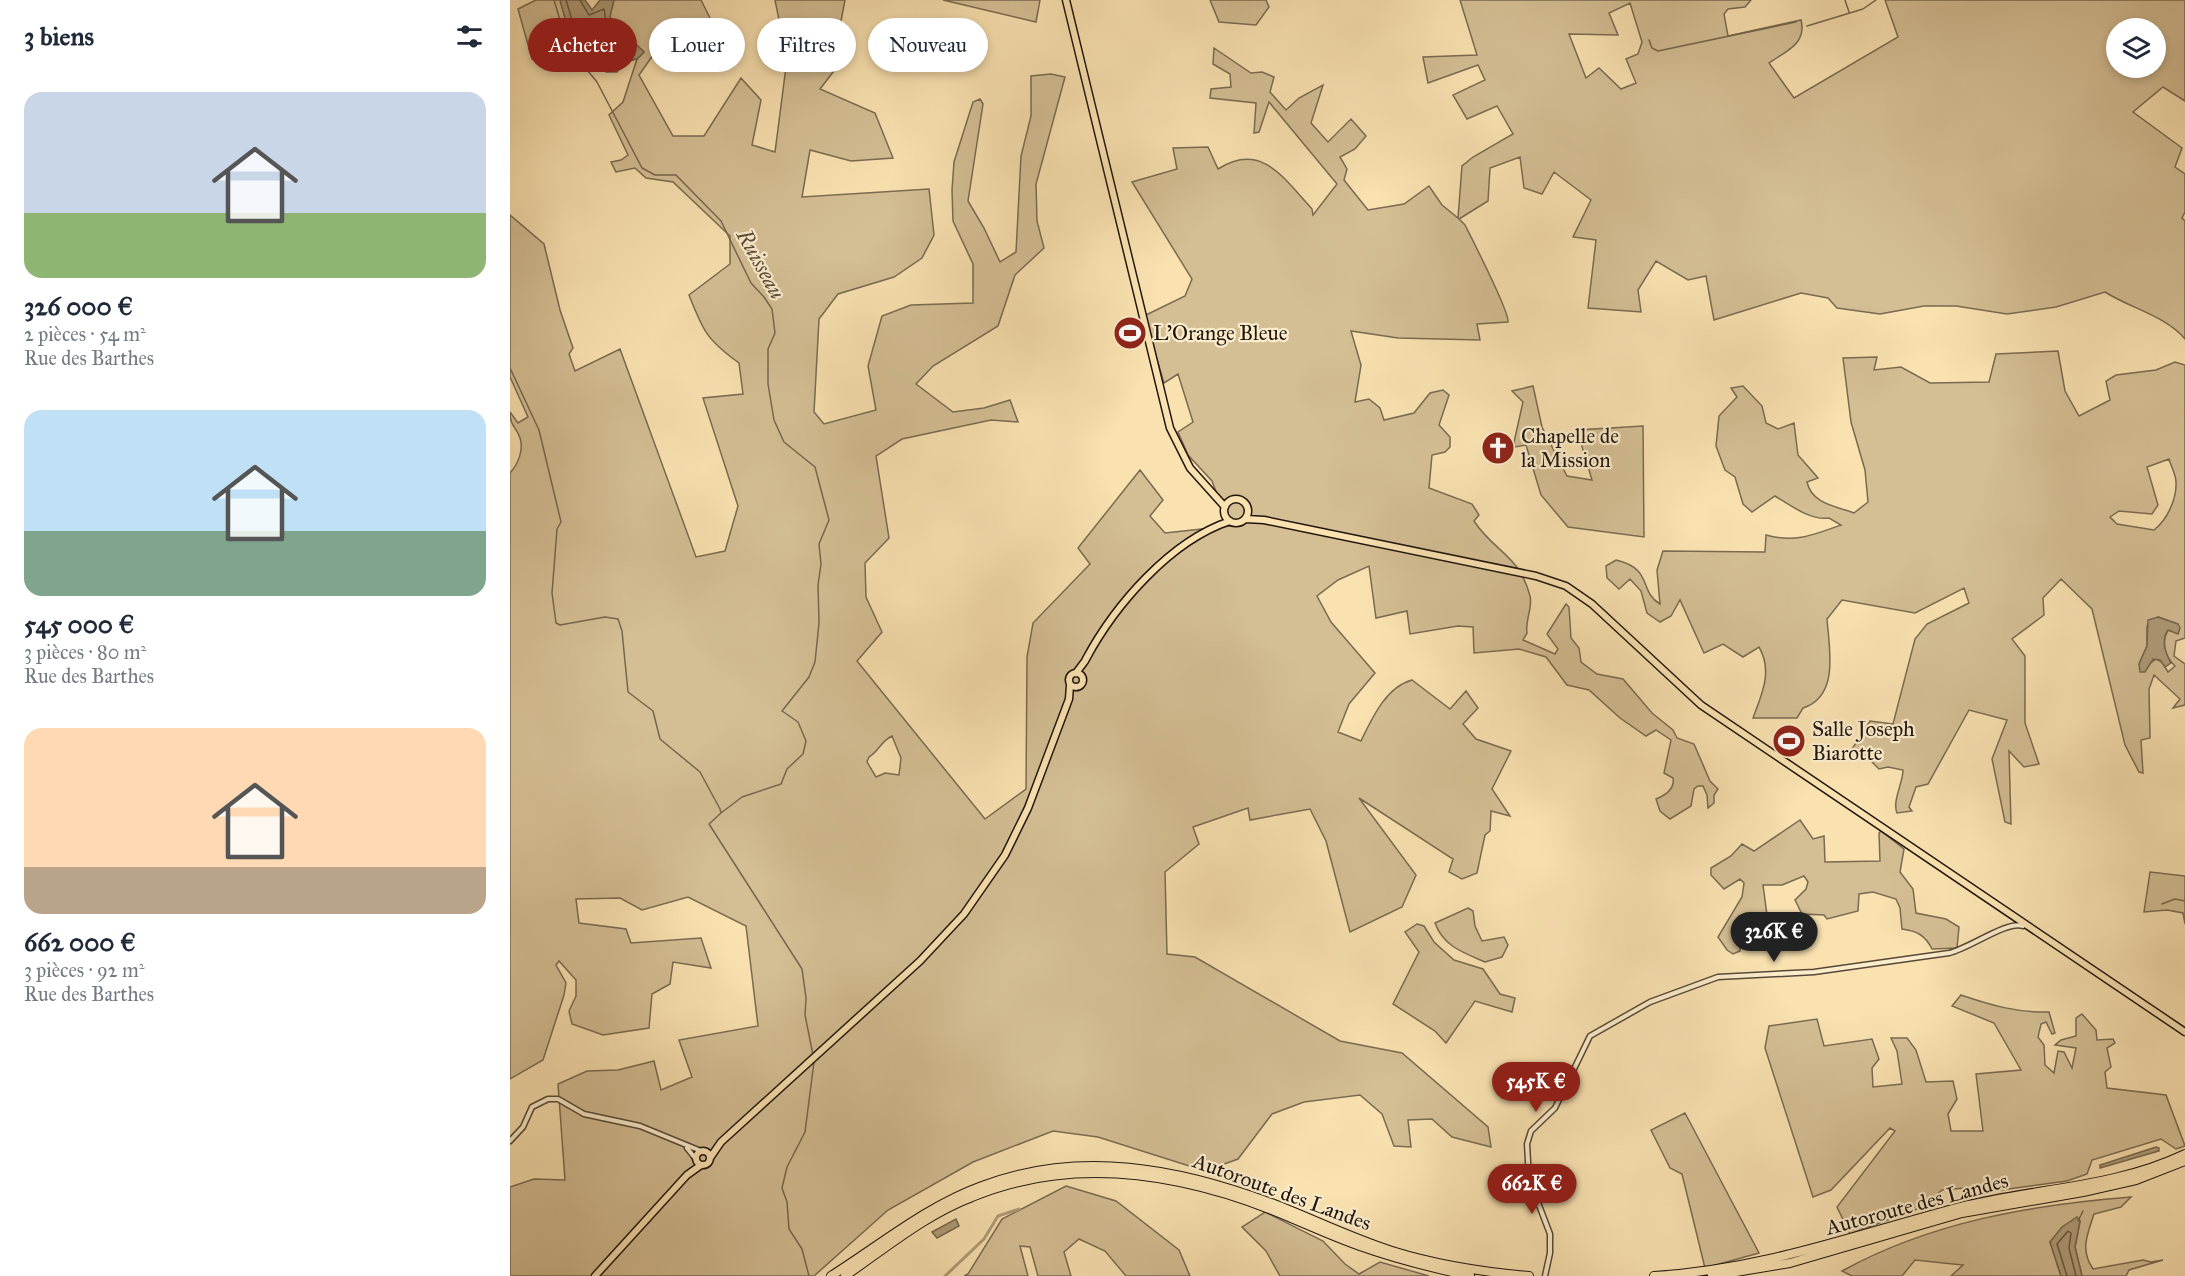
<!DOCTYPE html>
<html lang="fr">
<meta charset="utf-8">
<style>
body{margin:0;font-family:"IM FELL Great Primer",serif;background:#f6f6f7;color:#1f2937;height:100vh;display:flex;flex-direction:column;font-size:22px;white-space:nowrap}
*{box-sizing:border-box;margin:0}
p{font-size:20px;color:#747a83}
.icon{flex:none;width:33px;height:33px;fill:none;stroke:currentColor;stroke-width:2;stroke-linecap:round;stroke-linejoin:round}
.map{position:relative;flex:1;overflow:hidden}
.sheet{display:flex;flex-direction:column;background:#fff;width:510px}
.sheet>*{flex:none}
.hud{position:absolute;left:18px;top:18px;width:570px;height:54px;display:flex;gap:12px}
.tools{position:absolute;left:1596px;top:18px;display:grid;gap:12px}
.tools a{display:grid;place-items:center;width:60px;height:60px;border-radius:50%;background:#fff;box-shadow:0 3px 9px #0003;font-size:30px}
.price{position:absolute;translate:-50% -51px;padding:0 14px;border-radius:21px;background:#8f2418;color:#fff;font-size:20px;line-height:39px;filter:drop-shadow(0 2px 3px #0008)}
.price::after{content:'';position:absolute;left:50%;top:36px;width:18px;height:14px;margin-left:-9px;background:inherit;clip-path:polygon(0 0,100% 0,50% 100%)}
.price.active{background:#222;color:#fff}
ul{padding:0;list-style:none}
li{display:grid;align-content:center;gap:12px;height:318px;padding:0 24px}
li span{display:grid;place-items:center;height:186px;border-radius:18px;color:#555}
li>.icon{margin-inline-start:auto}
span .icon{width:108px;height:108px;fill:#fffc;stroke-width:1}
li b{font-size:26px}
h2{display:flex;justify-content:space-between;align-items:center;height:72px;padding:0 24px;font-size:26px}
.pill{padding:0 21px;border-radius:27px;background:#fff;box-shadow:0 3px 9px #0003;font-size:21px;line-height:54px}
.pill.active{background:#8f2418;color:#fff}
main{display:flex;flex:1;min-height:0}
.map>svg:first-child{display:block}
.green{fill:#d4be94;stroke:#7a6a51;stroke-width:1.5;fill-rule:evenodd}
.water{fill:#b09c79;stroke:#77664e;stroke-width:1.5}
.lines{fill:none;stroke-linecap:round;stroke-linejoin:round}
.shore{stroke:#685944;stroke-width:1.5}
.stream{stroke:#77664e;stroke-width:1.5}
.canal{stroke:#b09c79;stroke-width:3}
.tertiary-casing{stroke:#574936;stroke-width:7}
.primary-casing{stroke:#21160e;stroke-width:9}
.motorway-casing{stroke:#21160e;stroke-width:10}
.tertiary{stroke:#fbeccc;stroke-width:4}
.primary{stroke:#f9e1b0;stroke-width:6}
.motorway{stroke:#f9e1b0;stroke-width:8}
.labels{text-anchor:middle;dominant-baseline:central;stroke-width:4.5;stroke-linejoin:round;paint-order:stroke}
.poi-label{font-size:21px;fill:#21160e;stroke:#fbeccc;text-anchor:start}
.street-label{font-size:21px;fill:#21160e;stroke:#fbeccc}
.water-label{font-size:22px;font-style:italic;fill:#5a4c39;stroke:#fbeccc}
</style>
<main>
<section class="sheet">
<h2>3 biens<svg class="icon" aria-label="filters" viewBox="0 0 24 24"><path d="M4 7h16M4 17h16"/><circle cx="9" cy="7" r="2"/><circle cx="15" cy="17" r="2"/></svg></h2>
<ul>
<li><span style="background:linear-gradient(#c9d6e8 65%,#8fb573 0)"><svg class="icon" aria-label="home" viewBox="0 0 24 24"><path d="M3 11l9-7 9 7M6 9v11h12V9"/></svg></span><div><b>326 000 €</b><p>2 pièces · 54 m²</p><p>Rue des Barthes</p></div></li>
<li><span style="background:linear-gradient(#bfe0f5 65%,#7fa58c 0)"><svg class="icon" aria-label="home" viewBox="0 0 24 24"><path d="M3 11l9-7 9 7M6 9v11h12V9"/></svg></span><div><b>545 000 €</b><p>3 pièces · 80 m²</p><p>Rue des Barthes</p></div></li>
<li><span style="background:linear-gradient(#ffd9b3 75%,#b9a48a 0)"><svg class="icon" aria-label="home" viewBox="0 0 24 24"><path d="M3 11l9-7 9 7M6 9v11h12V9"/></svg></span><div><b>662 000 €</b><p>3 pièces · 92 m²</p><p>Rue des Barthes</p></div></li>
</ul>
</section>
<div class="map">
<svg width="1675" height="1276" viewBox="0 0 1675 1276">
<rect width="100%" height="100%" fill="#f9e1b0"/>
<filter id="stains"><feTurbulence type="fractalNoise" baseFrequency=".00333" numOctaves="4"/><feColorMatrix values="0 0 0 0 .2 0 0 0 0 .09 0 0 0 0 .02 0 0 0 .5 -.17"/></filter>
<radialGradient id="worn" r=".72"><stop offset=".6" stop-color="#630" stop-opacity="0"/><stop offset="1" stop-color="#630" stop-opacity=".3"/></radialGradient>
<path class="green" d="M26 0H50L67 58 63 69H46L41 55 22 59 8 9Z
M104 0H191L206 30 146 51 129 75 163 136H194L231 78 251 100 242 145 265 152 277 59 265 0H335L331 21 337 54 310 89 365 113 383 158 341 161 300 150 292 197 419 189 424 235 412 258 384 277 328 294 309 319 304 412 314 424 366 410 358 366 372 316 401 305 463 303V264L443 221 442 190 444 162 463 102 470 99 473 104 458 201 474 228 490 262 506 252 511 156 521 116V76L541 74 555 77 526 184 527 221 534 248 505 275 488 326 423 366 406 384 443 412 474 408 500 400 508 422 481 420 392 439 366 456 379 538 355 563 356 597 372 632 347 661 475 819 516 789 517 657 523 623 580 564 568 548 630 470 653 500 640 516 655 533 719 526 702 481 678 455 668 432 683 422 668 374 654 383 634 316 675 296 682 279 622 182 667 169 663 148 698 147 708 169C752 141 774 179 802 209L803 215 827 184 759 102 749 132 744 133 746 103 700 98 701 89 721 87 720 74 703 64 704 48 741 73 752 72 764 77 760 92 776 110 789 98 813 85 801 123 818 142 841 119 856 136 845 149 830 157 837 169 834 180 858 210 894 204 919 186 932 205 948 218 952 166 963 157 1003 134 987 106 957 119 943 95 975 80 968 65 918 83 913 57 967 55 950 0H1241L1235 7 1218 9 1214 14 1218 36 1291 20C1297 44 1276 51 1259 63L1284 98 1388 37 1375 0H1675V101L1653 87 1623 112 1672 148 1665 167 1675 174V212L1672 218 1675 221V339C1656 316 1620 308 1595 292L1546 307 1497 314 1446 306H1414L1370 314 1327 308 1318 298 1291 293 1204 320 1196 276 1178 280 1146 261 1128 290 1131 312 1078 308 1086 240 1063 237 1081 200 1044 172 1032 194 1014 188 1010 157 980 168 978 201 949 219 955 225C962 239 1000 313 998 322L967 324 970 340 888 338 841 331 851 365 845 402 859 399 870 408 874 420 904 413 920 393 933 390 939 395 929 425 940 437V447L935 452 922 455 919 488 962 504 969 515 964 521C984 552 1009 554 1020 596 1023 607 1015 620 1017 633L1013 640 1045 654 1048 649 1037 634 1056 604 1059 607 1061 638 1069 648 1071 662 1087 674 1113 679 1142 713 1163 730 1167 738 1184 744 1200 781 1208 789 1204 795V803L1198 808 1197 795 1193 786H1188L1184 789 1181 806 1160 819 1150 811 1146 799C1156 795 1165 789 1163 778L1154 773 1161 740 1146 730 1136 736 1110 718 1079 690 1057 685 1036 657 1009 649 964 653 963 627 948 626 900 634 897 611 866 618 859 566 828 580 807 596 821 622 865 673 839 704 828 732 851 741C862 718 876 687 902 680L940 709 956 691 968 708 953 724 966 739 1001 751 982 789 1000 816 981 811 980 831 975 835 967 873 952 879 939 872 943 859 849 798 906 875 892 907 840 932 816 841 800 809 740 820 738 808 683 827 689 844 655 872 657 954 685 957 830 1041 892 1053 978 1127 981 1147 942 1137 922 1119 898 1120 901 1147 884 1146 872 1114 850 1095 794 1102 762 1114 728 1159 695 1171 588 1137 543 1131 463 1162 378 1210 304 1276H0V1187L24 1179 55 1180 48 1084 77 1071 108 1070 144 1061 151 1090 182 1077 169 1040 248 1026 236 926 178 897 132 910 110 898 66 899 69 923 116 929 121 943 191 938 201 968 163 962 160 984 142 994 139 1028 93 1035 62 1024 59 1011 66 996V980L49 961 46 965 56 983 54 995 33 1060 0 1079V473C8 464 14 450 10 438 6 426 0 427 0 412L8 423 18 417 0 377V215L34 244 50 310 63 348 59 354 65 371 110 349 186 557 215 551 228 506 193 398 233 394 229 363C197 340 193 331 179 295L220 264V236L163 182 136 178 125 168 106 172 101 162 111 160 118 155 99 115 113 102 127 59 134 52 116 35 103 30 100 16ZM1120 3 1132 42 1128 54 1116 59 1126 83 1111 89 1089 68 1076 78 1059 34 1108 35 1099 13ZM1606 28H1646V68H1606ZM382 736 391 758 389 775 375 773 366 777 357 762 359 757C369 751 371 741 382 736Z
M433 0H530L526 22Z
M700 0H756L759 7 746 25 709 22Z
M1548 351 1555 391 1569 416 1600 400 1596 381 1606 375 1646 370 1665 362 1675 365V638L1666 641 1664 656 1675 664V705L1663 708 1670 699 1644 675 1639 689 1640 738 1631 740 1633 773 1629 772 1615 745 1582 609 1551 579 1533 598 1534 615 1502 639 1515 656V723L1529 764 1514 767 1499 751 1501 824 1495 822 1482 759 1497 720 1459 710 1418 784 1406 787 1399 807 1402 811 1387 813C1382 801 1393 783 1393 770L1378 767 1369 769 1358 758 1342 749 1360 721 1383 724 1405 639 1417 624 1459 603 1454 588 1405 613 1332 600 1317 619C1319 648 1330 696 1293 708L1287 718H1243C1252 694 1263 671 1249 647L1233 657 1213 644 1194 653 1170 600 1161 616 1150 622 1137 613 1131 591 1120 579 1109 589 1097 578 1096 566 1106 560C1144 569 1128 591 1150 604L1147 570 1153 551 1255 552 1256 535C1284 543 1304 535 1331 525L1319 518C1301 521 1280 505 1265 496L1242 512 1233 504 1225 477 1215 470 1206 446 1209 416 1227 397 1221 388 1233 386 1252 406 1256 423 1268 429 1284 423 1288 455 1308 478 1297 482C1302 504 1325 506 1344 513L1358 502 1355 470 1341 422 1333 358 1367 357 1364 370 1391 367 1420 383 1479 382 1486 354ZM1659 459C1661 466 1666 475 1666 482 1667 499 1657 520 1644 530L1607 524 1600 517 1609 511 1642 514 1648 505 1637 467ZM1648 617 1668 624V633L1658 630C1651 642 1655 657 1665 666L1658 672 1652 662 1646 659 1637 666 1629 664 1637 646V626Z
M1023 386 1032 427 1057 476 1082 480 1067 430 1133 426 1134 537 1058 527 1031 495 1016 445 1005 447 1004 442 1013 402 1002 391Z
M1290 820 1303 839 1314 836 1315 862 1370 861 1369 833 1371 831 1394 849 1390 872 1403 889 1406 913 1436 919 1449 927 1447 948 1422 949C1415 935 1407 931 1392 929L1390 908 1386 899 1363 892 1349 894 1348 911 1317 919 1314 915 1292 914 1285 900 1296 889 1298 882 1294 876 1272 885H1253L1257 915 1233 920 1230 951 1223 954 1217 950 1208 937 1232 897 1234 883 1230 879 1214 889 1201 875V868L1221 856 1232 844 1244 851Z
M1640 872 1675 876V924L1673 913 1657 910 1634 912Z
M958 908 963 911 965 926 972 941 994 937 998 945 992 957 975 962C954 953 933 946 925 923Z
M907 924 914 926 924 942 944 960 973 969 990 994 1005 998 1002 1012 965 1001 936 1043 925 1031 883 1004 909 952 895 932Z
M1451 995C1480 1005 1508 1013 1539 1012L1545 1033 1542 1034 1536 1022 1531 1024 1528 1037 1534 1045 1535 1065 1544 1073 1548 1051 1554 1052 1562 1068 1566 1048 1545 1045 1551 1040 1566 1036V1018L1572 1014 1586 1030 1587 1040 1603 1039 1605 1043 1597 1048 1601 1067 1595 1072 1597 1088 1656 1095 1675 1146 1666 1149 1651 1139 1582 1160 1577 1174 1557 1181 1462 1194 1455 1188 1432 1190 1415 1206 1340 1234 1327 1207 1385 1131 1380 1128 1321 1190 1303 1197 1255 1048 1259 1026 1307 1019 1314 1046 1362 1039 1369 1059 1362 1068 1363 1087 1392 1084 1387 1051 1381 1038H1397L1406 1050 1416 1082 1443 1081 1447 1099 1438 1114 1441 1131H1473L1466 1074 1511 1070 1484 1023 1442 1006Z
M1175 1113 1249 1253 1195 1268 1172 1174 1160 1168 1141 1130Z
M556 1186 606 1201 669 1250 680 1276H616L595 1251 569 1239 554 1252 561 1276H528L520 1247 510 1246 518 1276H454L458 1274 492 1219Z
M1621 1197 1611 1207 1584 1214C1577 1235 1570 1250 1583 1269L1633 1260 1641 1262 1653 1260 1619 1270 1616 1276H1572L1565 1247 1570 1222 1540 1242 1551 1276H1441L1453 1265 1405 1260 1392 1276H1342L1332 1271C1421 1222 1520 1205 1621 1197Z
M755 1212 813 1241 835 1264 849 1274 870 1262 919 1276H770L756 1251 732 1227Z"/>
<path class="water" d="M50 0H75L82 10 90 0H104L100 16 103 29 116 35 134 52 127 59 114 62 107 72H96L91 64 81 68 68 64Z
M1648 617 1668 624 1670 628 1668 634 1658 630C1651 641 1655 652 1661 663L1655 667 1650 660 1643 659 1635 672H1630L1629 664 1637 646 1638 620Z
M1646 1147 1649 1148V1151L1590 1168V1165Z
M1567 1217 1570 1221 1565 1247 1572 1276H1551L1540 1242 1552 1227Z
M446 1219 449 1226 427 1238 422 1232Z"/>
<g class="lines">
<path class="shore" d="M56 0 74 60 80 62 91 58 103 66 111 57 122 54V50L98 33 94 9 79 15 70 0
M71 21 87 23 93 38 107 46V50L102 55 93 51 80 52Z
M1557 1276 1547 1244 1558 1231 1561 1233 1559 1248 1566 1276"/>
<path class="stream" d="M44 0 55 37 67 60
M1335 0 1339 12
M1297 26 1353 9 1366 0
M1139 40 1142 48 1148 51 1286 22
M73 65 87 82 132 168 145 175H166L211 221 241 283 254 297 262 309 265 333 258 349V384L264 420 274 442 305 467 319 520 309 544 311 564 308 585 309 623 305 662 299 677 272 711 288 722 296 741 293 754 277 769 271 784 232 797 211 813
M0 368 29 430 51 522 47 529 42 593 46 623 50 625 95 617 108 619 112 631 118 692 143 711 150 739 190 772 210 809 211 813 199 824 292 969 296 998 295 1015 303 1055
M1652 904 1665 899 1675 901
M1568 1221 1573 1211
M299 1276 292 1249 279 1229 277 1202 272 1188 277 1167 295 1132 304 1062"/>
<path class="canal" d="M435 1276 474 1239 488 1216 509 1209"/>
<g class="tertiary-casing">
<path id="tertiary" d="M0 1141 13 1127 22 1107 38 1099H48L74 1114 130 1126 191 1151
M177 1148 185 1158
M1035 1276 1040 1253V1234L1019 1179 1017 1144 1021 1131 1045 1108 1080 1036 1140 1002 1208 977 1304 972 1439 953C1458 949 1498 920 1513 926"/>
</g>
<g class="primary-casing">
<path id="primary" d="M556 0 660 428 680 468 715 507
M714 511a12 12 0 1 1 24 0a12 12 0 1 1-24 0Z
M736 519 754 520 1026 576 1056 586 1082 604 1191 705 1675 1032
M576 659C605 605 660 541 720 521
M559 680a7 7 0 1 1 14 0a7 7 0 1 1-14 0Z
M566 673 575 661
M186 1158a7 7 0 1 1 14 0a7 7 0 1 1-14 0Z
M200 1158 211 1142 410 961 454 914 495 855 518 808 559 699 560 685
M85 1276 177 1175 191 1165"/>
</g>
<g class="motorway-casing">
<path id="motorway" d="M321 1276C370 1245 417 1206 472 1186 569 1149 669 1168 764 1204 803 1219 841 1238 882 1251 927 1265 972 1272 1019 1276
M335 1276C376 1248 415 1215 462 1197 561 1156 665 1172 762 1210 792 1222 821 1236 850 1246 886 1259 923 1268 960 1276
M1144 1276C1255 1269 1344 1235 1450 1207 1525 1188 1604 1188 1675 1154
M1202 1276 1280 1263 1452 1213 1573 1192 1626 1180 1675 1161"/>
</g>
<use href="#tertiary" class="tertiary"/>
<use href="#primary" class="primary"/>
<use href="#motorway" class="motorway"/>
</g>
<defs>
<g id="stadium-disc" transform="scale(1.725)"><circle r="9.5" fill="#8f2418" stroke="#fbeccc"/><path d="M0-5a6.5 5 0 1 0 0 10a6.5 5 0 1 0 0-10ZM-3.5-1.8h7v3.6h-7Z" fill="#fff"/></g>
<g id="church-disc" transform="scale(1.725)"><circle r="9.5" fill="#8f2418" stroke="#fbeccc"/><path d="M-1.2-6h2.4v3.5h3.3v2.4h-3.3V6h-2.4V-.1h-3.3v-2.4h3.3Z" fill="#fff"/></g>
</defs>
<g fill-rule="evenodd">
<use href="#stadium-disc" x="620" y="333"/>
<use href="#church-disc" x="988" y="448"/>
<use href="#stadium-disc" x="1279" y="741"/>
</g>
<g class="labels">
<g class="poi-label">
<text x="643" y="333">L'Orange Bleue</text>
<text x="1011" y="436">Chapelle de<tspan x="1011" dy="24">la Mission</tspan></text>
<text x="1302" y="729">Salle Joseph<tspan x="1302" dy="24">Biarotte</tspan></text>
</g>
<g class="street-label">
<text transform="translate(772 1192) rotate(20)">Autoroute des Landes</text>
<text transform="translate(1407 1204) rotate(-15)">Autoroute des Landes</text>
</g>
<g class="water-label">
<text transform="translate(251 264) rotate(61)">Ruisseau</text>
</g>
</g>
<rect width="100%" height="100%" filter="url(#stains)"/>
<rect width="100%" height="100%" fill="url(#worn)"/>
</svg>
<div class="tools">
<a><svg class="icon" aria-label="layers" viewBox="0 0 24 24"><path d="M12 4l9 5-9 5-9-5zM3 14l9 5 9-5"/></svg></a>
</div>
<b class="price active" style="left:1264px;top:963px">326K €</b>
<b class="price" style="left:1026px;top:1113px">545K €</b>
<b class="price" style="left:1022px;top:1215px">662K €</b>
<div class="hud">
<a class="pill active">Acheter</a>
<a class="pill">Louer</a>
<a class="pill">Filtres</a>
<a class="pill">Nouveau</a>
</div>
</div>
</main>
